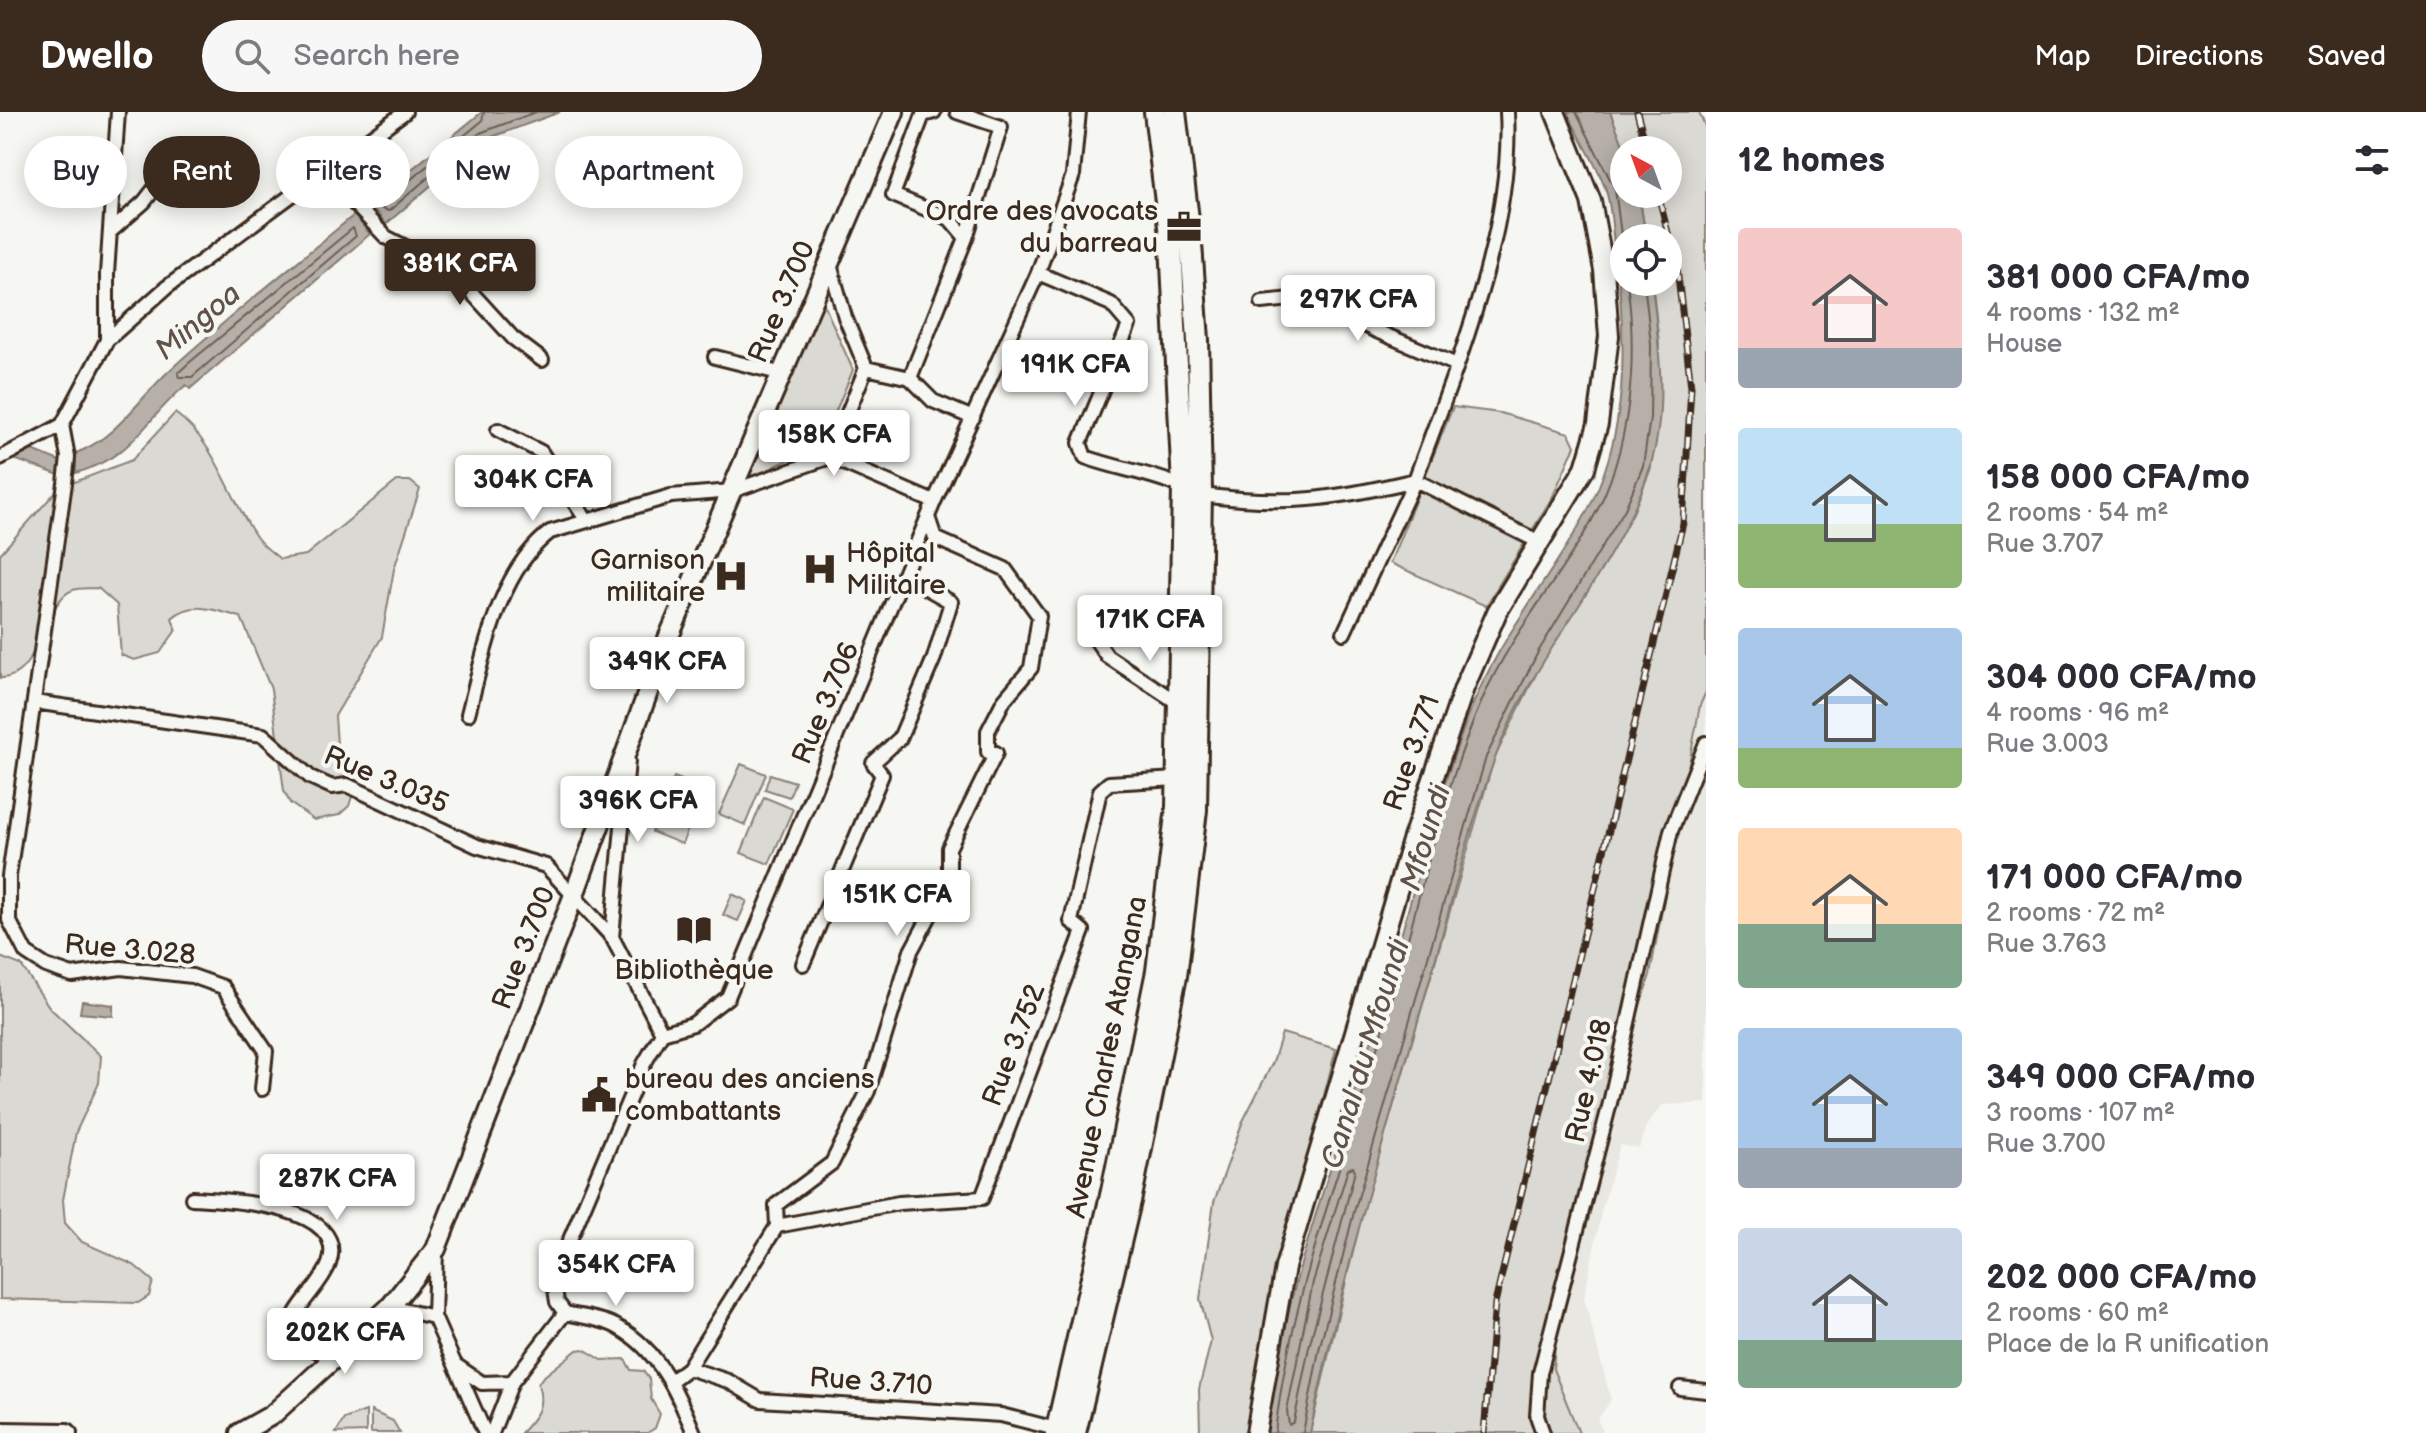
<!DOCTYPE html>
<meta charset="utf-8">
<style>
body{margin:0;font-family:"Balsamiq Sans",sans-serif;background:#f7f7f7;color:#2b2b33;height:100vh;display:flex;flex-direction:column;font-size:30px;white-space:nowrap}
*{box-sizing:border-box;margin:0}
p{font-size:26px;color:#7c7c81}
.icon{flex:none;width:44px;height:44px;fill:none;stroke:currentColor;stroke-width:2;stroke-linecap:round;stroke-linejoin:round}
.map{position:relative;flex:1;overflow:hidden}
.side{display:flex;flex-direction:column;background:#fff;width:720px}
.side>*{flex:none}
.guide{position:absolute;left:24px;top:24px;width:760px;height:72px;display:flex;gap:16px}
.needle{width:52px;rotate:319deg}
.fabs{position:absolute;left:1610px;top:24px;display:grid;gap:16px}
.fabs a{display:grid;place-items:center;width:72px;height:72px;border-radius:50%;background:#fff;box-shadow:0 4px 20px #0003;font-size:40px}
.price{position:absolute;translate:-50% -68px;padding:0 18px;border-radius:8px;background:#fff;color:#222;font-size:26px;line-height:52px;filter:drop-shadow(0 2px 4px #0008)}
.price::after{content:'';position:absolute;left:50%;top:48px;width:24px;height:18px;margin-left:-12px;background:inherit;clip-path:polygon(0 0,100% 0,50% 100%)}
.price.selected{background:#3b2a1e;color:#fff}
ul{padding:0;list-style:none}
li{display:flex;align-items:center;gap:24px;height:200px;padding:0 32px}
li span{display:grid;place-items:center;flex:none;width:224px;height:160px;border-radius:8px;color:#555}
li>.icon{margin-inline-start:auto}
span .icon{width:96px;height:96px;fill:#fffc;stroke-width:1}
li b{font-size:34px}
h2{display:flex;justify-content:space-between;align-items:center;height:96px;padding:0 32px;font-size:34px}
.tag{padding:0 28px;border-radius:36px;background:#fff;box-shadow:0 4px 20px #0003;font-size:28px;line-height:72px}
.tag.selected{background:#3b2a1e;color:#fff}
header{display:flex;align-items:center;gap:48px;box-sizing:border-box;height:112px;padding:0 40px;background:#3b2a1e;color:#fff}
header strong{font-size:38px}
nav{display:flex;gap:44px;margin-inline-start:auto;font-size:28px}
.search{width:560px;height:72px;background:#f7f7f7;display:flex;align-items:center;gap:20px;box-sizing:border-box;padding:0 28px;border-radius:44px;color:#7c7c81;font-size:30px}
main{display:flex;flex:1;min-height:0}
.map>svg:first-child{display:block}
.built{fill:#e8e7e2}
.green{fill:#dad9d3;stroke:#8a8278;stroke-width:2}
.water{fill:#b6b0a9;stroke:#857a71;stroke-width:2}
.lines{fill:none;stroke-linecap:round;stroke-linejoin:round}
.shore{stroke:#6c6056;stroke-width:2}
.minor-casing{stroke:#3b2a1e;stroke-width:18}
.secondary-casing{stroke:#3b2a1e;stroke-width:24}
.primary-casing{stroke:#3b2a1e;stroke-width:26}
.minor{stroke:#f6f6f2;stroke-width:12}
.secondary{stroke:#f6f6f2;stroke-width:18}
.primary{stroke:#f6f6f2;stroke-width:20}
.rail-casing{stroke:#3b2a1e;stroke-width:7}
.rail{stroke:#f6f6f2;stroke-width:4;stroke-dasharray:12;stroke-linecap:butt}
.labels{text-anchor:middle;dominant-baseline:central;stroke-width:8;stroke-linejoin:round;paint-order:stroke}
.poi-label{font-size:28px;fill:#3b2a1e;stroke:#f6f6f2;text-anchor:end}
.street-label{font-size:28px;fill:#3b2a1e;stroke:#f6f6f2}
.water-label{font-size:30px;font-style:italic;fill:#605248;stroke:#f6f6f2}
</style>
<header>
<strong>Dwello</strong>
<div class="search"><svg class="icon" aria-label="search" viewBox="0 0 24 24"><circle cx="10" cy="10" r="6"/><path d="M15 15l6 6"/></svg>Search here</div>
<nav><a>Map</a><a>Directions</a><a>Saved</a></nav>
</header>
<main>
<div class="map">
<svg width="1706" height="1321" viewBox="0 0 1706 1321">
<rect width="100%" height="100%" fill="#f6f6f2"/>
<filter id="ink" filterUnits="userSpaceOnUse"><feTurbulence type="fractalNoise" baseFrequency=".0125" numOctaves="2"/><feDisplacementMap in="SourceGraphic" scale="16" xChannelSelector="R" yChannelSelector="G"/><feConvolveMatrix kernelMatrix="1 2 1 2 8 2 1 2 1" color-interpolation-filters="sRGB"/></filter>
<g filter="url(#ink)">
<path class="built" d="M1706 532V991L1662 993 1646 1014 1639 1036 1620 1033 1602 1096 1584 1186 1611 1288 1597 1308 1604 1321H1540L1538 1240Z"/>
<path class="green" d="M1610 0H1699L1706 16V580L1700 593 1650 863 1584 1063 1563 1148 1553 1257 1579 1321H1310L1362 1102 1494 647 1545 544 1633 401 1651 356 1659 231 1652 170H1668V126H1646L1639 82H1668V38H1625Z
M823 190 853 258 822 332 748 367Z
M1453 295 1500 301 1569 321 1575 334 1553 384 1486 494 1390 451Z
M175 301C217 331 229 386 257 426 263 434 273 441 280 447L306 443 397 369H410L420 377 394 457 382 525 335 604 337 632 350 655 353 681 349 694 339 703 314 708 290 691 284 679 271 577 241 505C216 499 193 487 172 506L176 518 160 541 134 548 121 543 117 493 98 476C91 477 80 475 73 478 44 487 40 568 0 566V442L59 376 132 348Z
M741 652 766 662 745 713 719 702Z
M770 662 795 670 789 685 765 677Z
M674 665 704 677 682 732 652 720Z
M764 685 793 697 769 752 741 741Z
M732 782 747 789 738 809 723 803Z
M0 845 21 853 50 896 101 944 99 971 76 1020 63 1088 65 1111 82 1130 134 1153 153 1169 149 1184 138 1191 0 1187Z
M1282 921 1336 937 1298 1085 1250 1321H1200L1199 1277 1211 1229 1200 1187 1214 1090 1243 1009 1273 950Z
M584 1237 602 1248 625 1247 631 1258 643 1259 649 1267 651 1287 660 1302 655 1316 647 1321H521C537 1304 545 1295 538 1272L542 1266 577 1238Z
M366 1299V1320L336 1321 344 1307Z
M371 1299 393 1309 400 1321H371Z"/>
<path class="water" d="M482 0H560L484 28 386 112 369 92Z
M1567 0H1610L1625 38 1624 82H1639L1646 126H1624V170H1652C1658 229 1669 300 1649 358 1615 463 1531 544 1494 649 1466 725 1448 806 1425 884 1383 1029 1340 1173 1310 1321H1267C1282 1173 1341 1036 1382 894 1409 797 1432 699 1468 605 1495 531 1546 473 1584 405 1630 325 1627 226 1615 138 1612 120 1612 100 1607 82 1602 60 1578 24 1567 0Z
M354 103 370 122 190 277 186 273C143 309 135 344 76 361V341C118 325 139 286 171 257 230 203 293 154 354 103Z
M30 337 62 350 59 363 14 347Z
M82 889 113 893V904L80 901Z"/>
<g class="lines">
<path class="shore" d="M484 0 482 9 382 91V97L389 99 480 21 536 0
M1576 0 1615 77 1624 146
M353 116 356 124 192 265H179V260L190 250Z
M1353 1055 1355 1059 1309 1235 1294 1310 1289 1313 1287 1299 1313 1170 1348 1057Z
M1275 1321C1292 1173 1349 1038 1389 896 1419 793 1440 684 1483 586 1511 522 1558 469 1592 408 1631 339 1638 248 1627 170
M1303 1321 1319 1238 1354 1100 1486 645 1538 540 1625 397 1643 354 1650 306 1651 232 1644 170"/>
<g class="minor-casing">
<path id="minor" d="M934 0 923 3 893 83 950 107 966 126
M323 59 386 125 451 158 513 226 542 248
M110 120 144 90 180 44
M829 149 845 205 866 256 910 266 933 289 973 306
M1038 161 1111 192 1129 213 1080 331 1085 345C1118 357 1151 361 1183 375
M1262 190 1311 185 1374 218 1457 253
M107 228V162L118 0
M715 245 783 262
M910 266 966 126 1001 15 957 0
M62 313 68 345 65 371 9 764V808L26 841 46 854 72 863 121 856 192 864 223 875 266 939 262 977
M498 318 541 340 587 409
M830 345 866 256
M0 346 62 313 107 228 167 175 405 0
M1201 383C1286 394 1332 388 1415 368 1455 258 1514 119 1507 0
M1099 512 1096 528 1107 544 1181 593
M1344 521 1415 368 1539 430
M34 590 263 623 310 665 332 675 347 673 477 734 546 754 612 825 662 921 693 912 728 885 934 390 1038 161 1073 63 1079 0
M468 602C484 541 498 460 550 420L671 384 732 379 830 345 934 390
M612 825 628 649
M803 852 882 663 873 651 900 626 934 546 951 490 905 464
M192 1086C225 1088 350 1092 329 1152 320 1176 292 1195 289 1220L293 1226 333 1247
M777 1114 899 1091 982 1086 1083 819 1071 809 1100 679 1109 671 1177 667
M436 1139 434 1205 485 1321
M390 1195 434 1205
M565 1201 557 1190 555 1177 566 1137 644 952 662 921
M457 1254 482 1271 512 1270
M688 1256 728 1269 760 1288 1001 1303 1056 1317
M672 1268 688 1256 777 1114 776 1093 832 1051 868 979 911 839 949 768V736L996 641 988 640V619L1004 588 1031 556 1039 504 1005 457 935 426 929 408
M1680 1276 1706 1279
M492 1321 512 1270 565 1201C582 1205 605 1207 619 1216 659 1238 678 1282 694 1321
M1543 1321 1537 1304 1540 1261 1610 991 1671 719 1706 631"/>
</g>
<g class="secondary-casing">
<path id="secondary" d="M0 1320 67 1321
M240 1321 272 1303 390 1195 436 1137 574 783 664 536 894 0
M1256 1321 1285 1155 1412 729 1464 576 1497 500 1585 356 1598 312 1609 224 1604 158 1591 89 1555 0"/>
</g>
<g class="primary-casing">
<path id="primary" d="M1056 1321 1112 1079 1157 859 1177 695 1183 375 1171 131 1155 0
M1075 1321 1131 1085 1176 864 1196 698 1201 378 1198 228 1191 132 1175 0"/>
</g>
<use href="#minor" class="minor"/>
<use href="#secondary" class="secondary"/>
<use href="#primary" class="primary"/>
<g class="rail-casing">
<path id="rail" d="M1637 0 1647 38
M1484 1321 1495 1191 1683 411 1691 275 1677 156 1658 82"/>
</g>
<use href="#rail" class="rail"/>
</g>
</g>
<defs>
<g id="office-bare" transform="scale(2.76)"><path d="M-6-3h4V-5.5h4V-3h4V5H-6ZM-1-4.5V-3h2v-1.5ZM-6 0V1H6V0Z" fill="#3b2a1e" stroke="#f6f6f2" stroke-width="2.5" paint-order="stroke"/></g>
<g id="hospital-bare" transform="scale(2.76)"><path d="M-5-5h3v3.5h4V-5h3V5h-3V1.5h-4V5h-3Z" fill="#3b2a1e" stroke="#f6f6f2" stroke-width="2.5" paint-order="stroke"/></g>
<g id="library-bare" transform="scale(2.76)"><path d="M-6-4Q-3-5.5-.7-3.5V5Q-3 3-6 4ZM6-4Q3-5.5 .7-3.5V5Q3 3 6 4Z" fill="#3b2a1e" stroke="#f6f6f2" stroke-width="2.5" paint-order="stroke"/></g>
<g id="civic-bare" transform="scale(2.76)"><path d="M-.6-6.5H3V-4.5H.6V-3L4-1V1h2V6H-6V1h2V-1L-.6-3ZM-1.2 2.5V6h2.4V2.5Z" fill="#3b2a1e" stroke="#f6f6f2" stroke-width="2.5" paint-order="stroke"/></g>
</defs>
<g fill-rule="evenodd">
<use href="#office-bare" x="1184" y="115"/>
<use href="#hospital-bare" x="820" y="457"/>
<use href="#hospital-bare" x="731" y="464"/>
<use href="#library-bare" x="694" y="818"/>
<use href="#civic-bare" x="599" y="983"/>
</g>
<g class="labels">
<g class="poi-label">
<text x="1158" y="99">Ordre des avocats<tspan x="1158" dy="32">du barreau</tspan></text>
<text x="846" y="441" text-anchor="start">Hôpital<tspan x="846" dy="32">Militaire</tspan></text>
<text x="705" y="448">Garnison<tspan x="705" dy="32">militaire</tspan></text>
<text x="694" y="858" text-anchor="middle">Bibliothèque</text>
<text x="625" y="967" text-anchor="start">bureau des anciens<tspan x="625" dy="32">combattants</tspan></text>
</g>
<g class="street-label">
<text transform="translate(782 190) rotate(-67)">Rue 3.700</text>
<text transform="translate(826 591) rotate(-67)">Rue 3.706</text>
<text transform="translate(1412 641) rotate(-71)">Rue 3.771</text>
<text transform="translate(386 668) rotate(23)">Rue 3.035</text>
<text transform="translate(524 836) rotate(-69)">Rue 3.700</text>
<text transform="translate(130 838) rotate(5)">Rue 3.028</text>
<text transform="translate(1014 933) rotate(-69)">Rue 3.752</text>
<text transform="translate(1107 945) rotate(-79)">Avenue Charles Atangana</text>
<text transform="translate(1589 969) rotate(-77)">Rue 4.018</text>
<text transform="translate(871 1270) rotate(4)">Rue 3.710</text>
</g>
<g class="water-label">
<text transform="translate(198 210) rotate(-40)">Mingoa</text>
<text transform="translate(1426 726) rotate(-73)">Mfoundi</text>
<text transform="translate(1366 942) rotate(-73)">Canal du Mfoundi</text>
</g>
</g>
</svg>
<div class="fabs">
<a><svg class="needle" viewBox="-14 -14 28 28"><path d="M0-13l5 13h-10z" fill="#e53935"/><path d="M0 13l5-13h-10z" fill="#7c7c81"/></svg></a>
<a><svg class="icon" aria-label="locate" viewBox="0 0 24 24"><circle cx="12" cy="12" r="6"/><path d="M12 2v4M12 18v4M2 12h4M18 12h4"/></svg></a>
</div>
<b class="price selected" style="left:460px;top:195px">381K CFA</b>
<b class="price" style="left:1358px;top:231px">297K CFA</b>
<b class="price" style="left:1075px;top:296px">191K CFA</b>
<b class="price" style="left:834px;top:366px">158K CFA</b>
<b class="price" style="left:533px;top:411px">304K CFA</b>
<b class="price" style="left:1150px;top:551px">171K CFA</b>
<b class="price" style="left:667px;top:593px">349K CFA</b>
<b class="price" style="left:638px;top:732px">396K CFA</b>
<b class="price" style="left:897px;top:826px">151K CFA</b>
<b class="price" style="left:337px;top:1110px">287K CFA</b>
<b class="price" style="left:616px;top:1196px">354K CFA</b>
<b class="price" style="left:345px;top:1264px">202K CFA</b>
<div class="guide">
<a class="tag">Buy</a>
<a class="tag selected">Rent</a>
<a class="tag">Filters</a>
<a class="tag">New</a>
<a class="tag">Apartment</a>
</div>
</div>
<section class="side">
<h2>12 homes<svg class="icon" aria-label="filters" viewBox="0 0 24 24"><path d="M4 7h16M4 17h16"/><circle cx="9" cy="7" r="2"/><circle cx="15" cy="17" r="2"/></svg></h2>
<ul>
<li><span style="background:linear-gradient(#f6c9c9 75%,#9aa5b1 0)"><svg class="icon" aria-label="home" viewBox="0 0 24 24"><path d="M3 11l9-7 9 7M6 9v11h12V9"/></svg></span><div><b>381 000 CFA/mo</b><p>4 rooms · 132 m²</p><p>House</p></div></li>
<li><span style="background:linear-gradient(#bfe0f5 60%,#8fb573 0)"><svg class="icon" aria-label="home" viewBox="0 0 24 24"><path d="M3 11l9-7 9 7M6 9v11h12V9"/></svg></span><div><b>158 000 CFA/mo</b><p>2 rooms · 54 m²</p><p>Rue 3.707</p></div></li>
<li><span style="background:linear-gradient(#a9c7e8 75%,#8fb573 0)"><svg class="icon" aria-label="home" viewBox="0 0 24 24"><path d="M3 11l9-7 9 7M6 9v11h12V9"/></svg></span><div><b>304 000 CFA/mo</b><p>4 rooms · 96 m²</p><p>Rue 3.003</p></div></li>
<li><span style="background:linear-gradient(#ffd9b3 60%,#7fa58c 0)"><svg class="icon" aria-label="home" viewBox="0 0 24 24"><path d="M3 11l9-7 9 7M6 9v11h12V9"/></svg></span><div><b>171 000 CFA/mo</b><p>2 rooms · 72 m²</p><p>Rue 3.763</p></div></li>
<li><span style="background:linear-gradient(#a9c7e8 75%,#9aa5b1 0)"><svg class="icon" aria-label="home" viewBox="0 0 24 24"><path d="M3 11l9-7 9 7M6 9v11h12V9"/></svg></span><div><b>349 000 CFA/mo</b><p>3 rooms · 107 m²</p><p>Rue 3.700</p></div></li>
<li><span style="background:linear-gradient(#c9d6e8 70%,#7fa58c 0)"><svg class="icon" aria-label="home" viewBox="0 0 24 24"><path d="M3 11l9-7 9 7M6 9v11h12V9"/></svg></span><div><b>202 000 CFA/mo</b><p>2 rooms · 60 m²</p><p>Place de la R unification</p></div></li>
</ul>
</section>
</main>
